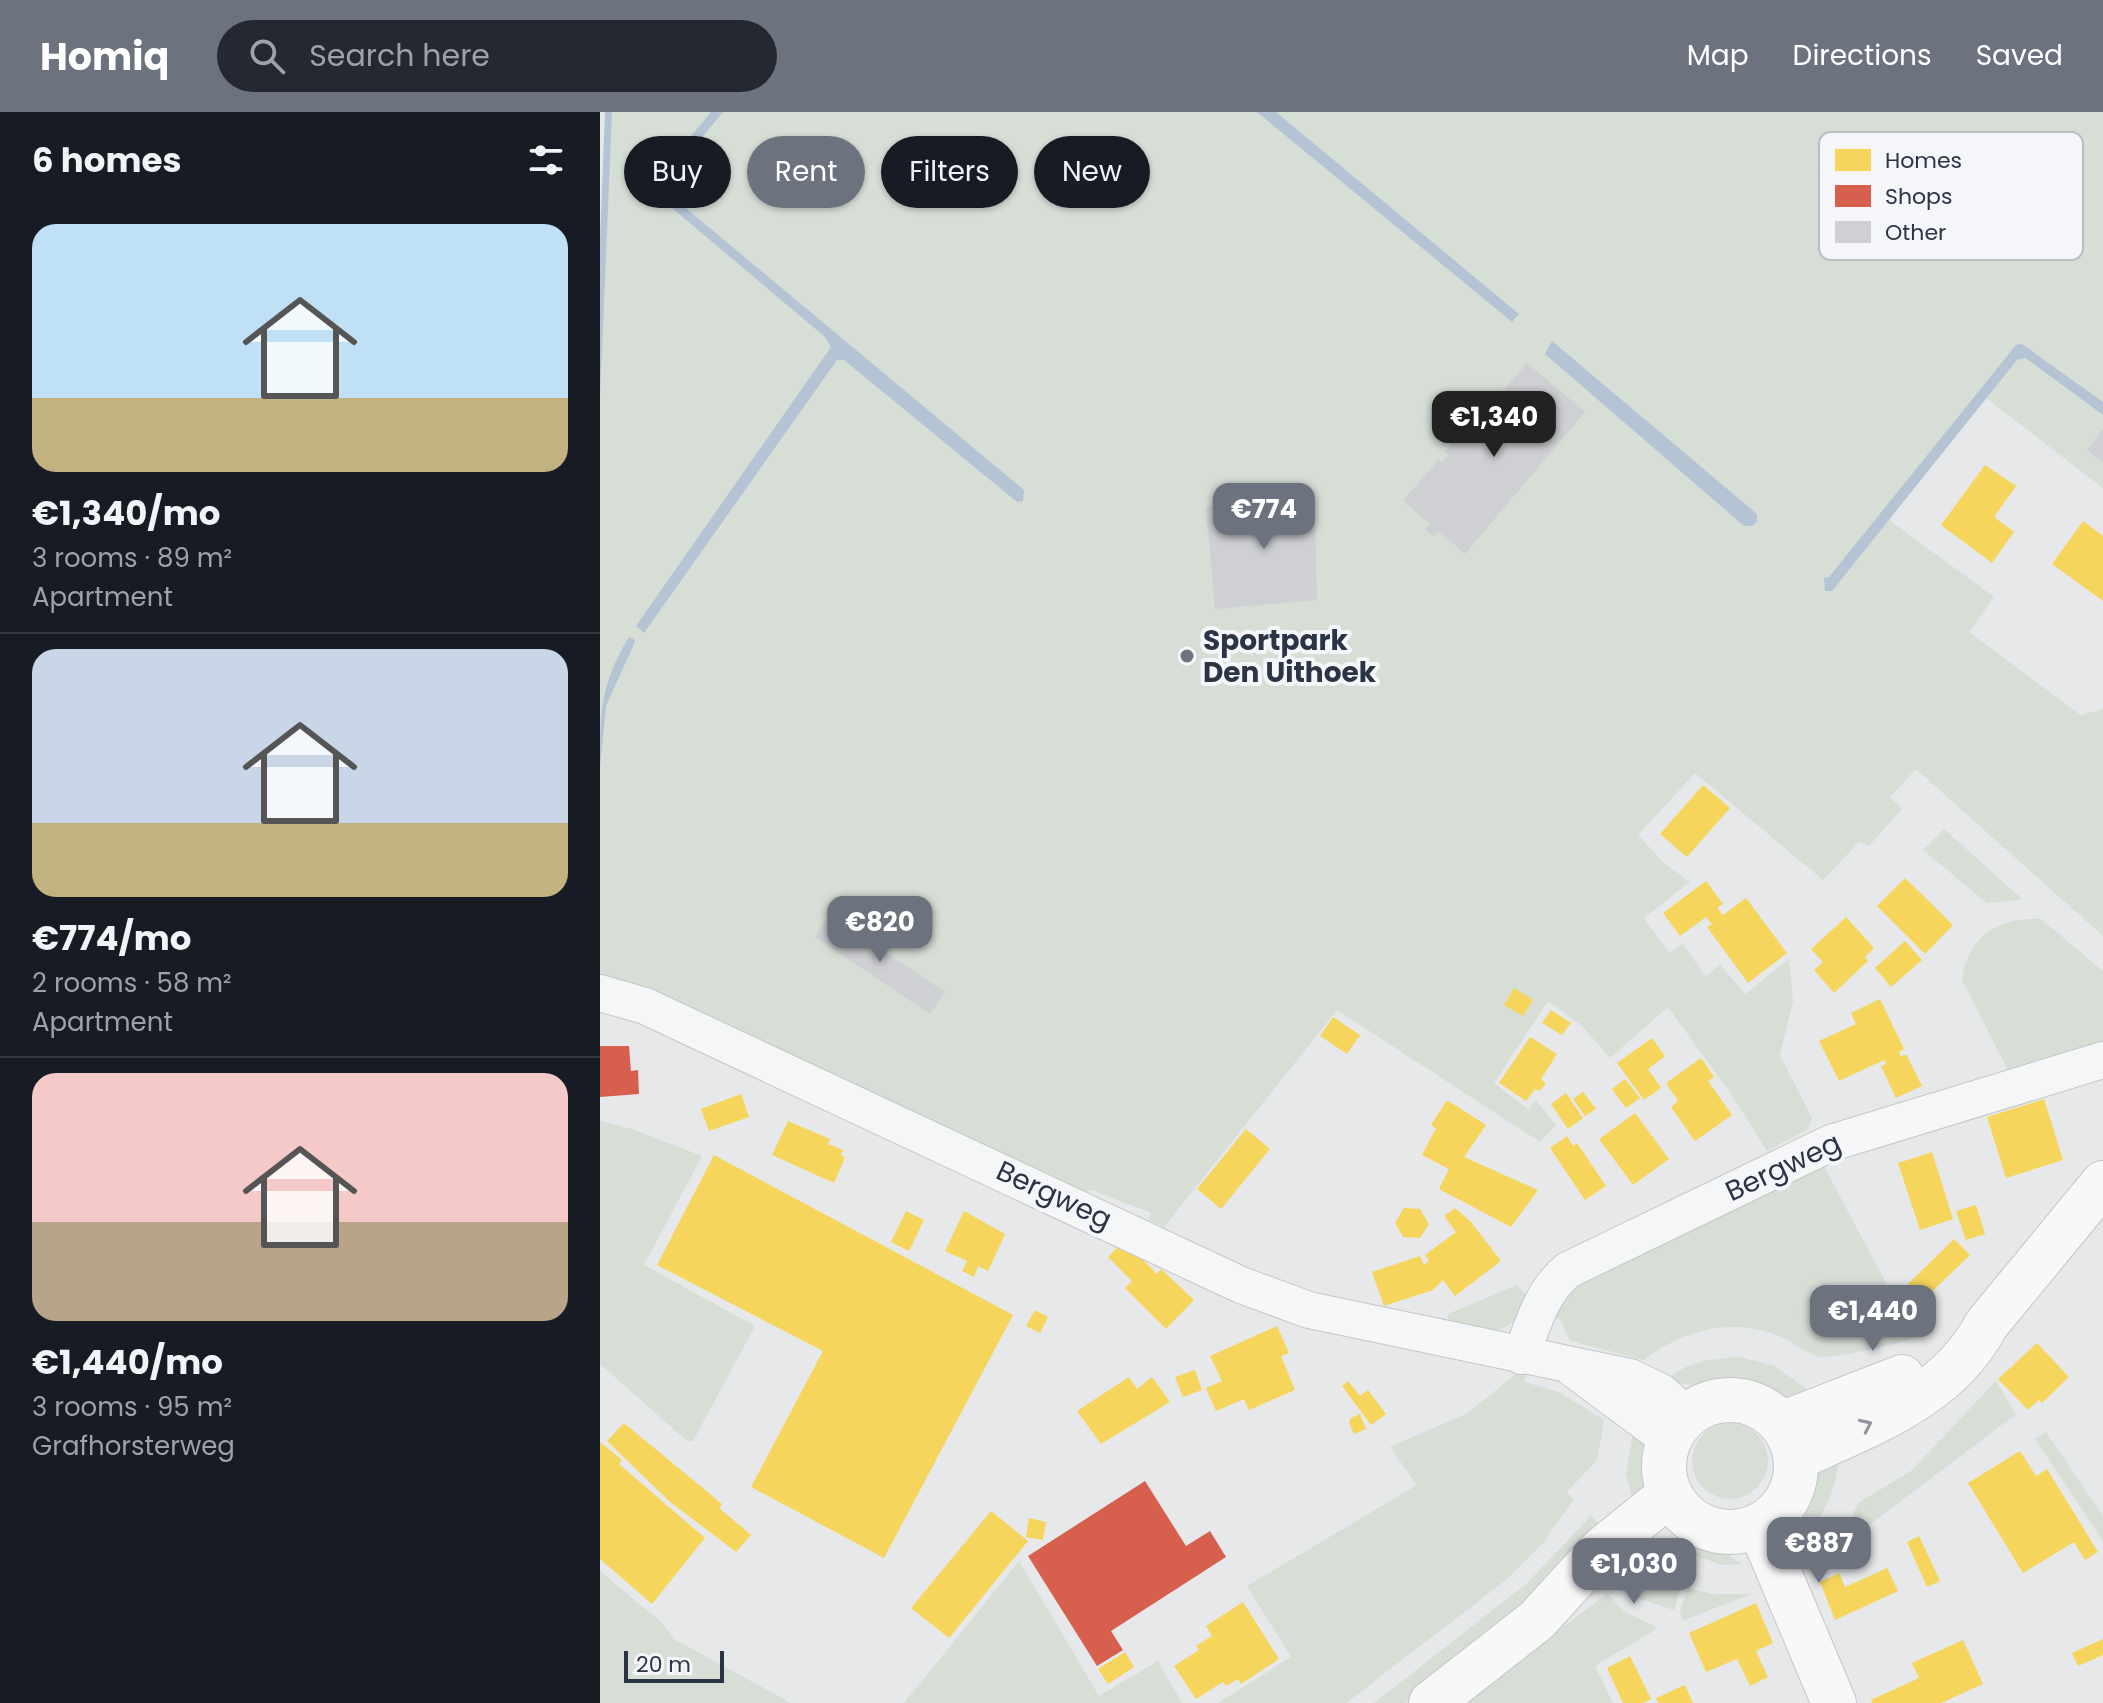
<!DOCTYPE html>
<meta charset="utf-8">
<style>
body{margin:0;font-family:Poppins,sans-serif;background:#242831;color:#f1f3f6;height:100vh;display:flex;flex-direction:column;font-size:30px;white-space:nowrap}
*{box-sizing:border-box;margin:0}
p{font-size:26px;color:#9ea1a6}
.icon{flex:none;width:44px;height:44px;fill:none;stroke:currentColor;stroke-width:2;stroke-linecap:round;stroke-linejoin:round}
.map{position:relative;flex:1;overflow:hidden}
.details{display:flex;flex-direction:column;background:#171b24;width:600px}
.details>*{flex:none}
.hud{position:absolute;left:24px;top:24px;width:760px;height:72px;display:flex;gap:16px}
.scale{position:absolute;left:24px;bottom:20px;width:100px;box-sizing:border-box;padding-left:8px;border:4px solid #2b3445;border-top:0;font-size:22px;line-height:28px;white-space:nowrap;color:#2b3445;-webkit-text-stroke:6px #f4f6f9;paint-order:stroke}
.price{position:absolute;translate:-50% -68px;padding:0 18px;border-radius:16px;background:#6c737f;color:#fff;font-size:26px;line-height:52px;filter:drop-shadow(0 2px 4px #0008)}
.price::after{content:'';position:absolute;left:50%;top:48px;width:24px;height:18px;margin-left:-12px;background:inherit;clip-path:polygon(0 0,100% 0,50% 100%)}
.price.active{background:#222;color:#fff}
ul{padding:0;list-style:none}
li{display:grid;align-content:center;gap:16px;height:424px;padding:0 32px}
li+li{border-top:2px solid #363941}
li span{display:grid;place-items:center;height:248px;border-radius:24px;color:#555}
li>.icon{margin-inline-start:auto}
span .icon{width:144px;height:144px;fill:#fffc;stroke-width:1}
li b{font-size:34px}
h2{display:flex;justify-content:space-between;align-items:center;height:96px;padding:0 32px;font-size:34px}
.pill{padding:0 28px;border-radius:36px;background:#171b24;box-shadow:0 2px 6px #0004;font-size:28px;line-height:72px}
.pill.active{background:#6c737f;color:#fff}
header{display:flex;align-items:center;gap:48px;box-sizing:border-box;height:112px;padding:0 40px;background:#6c737f;color:#fff}
header strong{font-size:38px}
nav{display:flex;gap:44px;margin-inline-start:auto;font-size:28px}
.search{width:560px;height:72px;background:#242831;display:flex;align-items:center;gap:20px;box-sizing:border-box;padding:0 28px;border-radius:44px;color:#9ea1a6;font-size:30px}
main{display:flex;flex:1;min-height:0}
.map>svg:first-child{display:block}
.green{fill:#d6ded6}
.water{fill:#b4c4d5}
.homes{fill:#f6d55c}
.shops{fill:#d6604d}
.building{fill:#ced0d3}
.lines{fill:none;stroke-linecap:round;stroke-linejoin:round}
.street-casing{stroke:#c4c6c8;stroke-width:38}
.secondary-casing{stroke:#c4c6c8;stroke-width:46}
.street{stroke:#f5f6f7;stroke-width:36}
.secondary{stroke:#f8f8f8;stroke-width:44}
.oneway{stroke:#92969e}
.poi-dot{fill:#6c737f;stroke:#f4f6f9;stroke-width:3}
.labels{text-anchor:middle;dominant-baseline:central;stroke-width:8;stroke-linejoin:round;paint-order:stroke}
.poi-label{font-size:28px;font-weight:bold;fill:#2b3445;stroke:#f4f6f9;text-anchor:start}
.street-label{font-size:28px;fill:#2b3445;stroke:#f4f6f9}
.key{fill:#f4f6f9;stroke:#b8bcc3;stroke-width:2}
.key-label{font-size:22px;fill:#2b3445}
</style>
<header>
<strong>Homiq</strong>
<div class="search"><svg class="icon" aria-label="search" viewBox="0 0 24 24"><circle cx="10" cy="10" r="6"/><path d="M15 15l6 6"/></svg>Search here</div>
<nav><a>Map</a><a>Directions</a><a>Saved</a></nav>
</header>
<main>
<section class="details">
<h2>6 homes<svg class="icon" aria-label="filters" viewBox="0 0 24 24"><path d="M4 7h16M4 17h16"/><circle cx="9" cy="7" r="2"/><circle cx="15" cy="17" r="2"/></svg></h2>
<ul>
<li><span style="background:linear-gradient(#bfe0f5 70%,#c2b280 0)"><svg class="icon" aria-label="home" viewBox="0 0 24 24"><path d="M3 11l9-7 9 7M6 9v11h12V9"/></svg></span><div><b>€1,340/mo</b><p>3 rooms · 89 m²</p><p>Apartment</p></div></li>
<li><span style="background:linear-gradient(#c9d6e8 70%,#c2b280 0)"><svg class="icon" aria-label="home" viewBox="0 0 24 24"><path d="M3 11l9-7 9 7M6 9v11h12V9"/></svg></span><div><b>€774/mo</b><p>2 rooms · 58 m²</p><p>Apartment</p></div></li>
<li><span style="background:linear-gradient(#f6c9c9 60%,#b9a48a 0)"><svg class="icon" aria-label="home" viewBox="0 0 24 24"><path d="M3 11l9-7 9 7M6 9v11h12V9"/></svg></span><div><b>€1,440/mo</b><p>3 rooms · 95 m²</p><p>Grafhorsterweg</p></div></li>
</ul>
</section>
<div class="map">
<svg width="1503" height="1591" viewBox="0 0 1503 1591">
<rect width="100%" height="100%" fill="#e6e8ea"/>
<path class="green" d="M9 0H1503V296L1419 238 1232 479 1288 407 1394 485 1369 520 1481 603 1503 597V824L1316 657 1290 685 1302 697 1268 735 1260 729 1223 768 1095 661 1038 723 1064 751 1090 770 1044 806 1069 841 1083 832 1106 865 1120 852 1145 882 1189 847 1193 889 1180 943 1212 1006 1208 1017 1167 1039 1133 985 1068 895 1010 946 982 914 948 889 894 971 928 997 936 988 956 1013 940 1030 737 898 564 1115 548 1107 552 1101 489 1077 488 1083 0 866V215Z
M1424 246 1503 303V376L1386 286 1417 248Z
M1344 717 1421 786 1419 788 1387 791 1323 738Z
M1441 807 1503 859V936L1410 962 1362 868C1367 825 1399 804 1441 807Z
M0 1009 32 1017 102 1044 44 1153 155 1214 93 1329H87L0 1252Z
M1220 1047 1315 1225C1307 1231 1229 1247 1220 1245 1205 1241 1191 1228 1176 1223 1130 1205 1081 1219 1044 1248L970 1229 960 1207 953 1206 970 1173Z
M917 1173 927 1184C909 1230 891 1219 848 1216V1202Z
M1140 1245 1175 1254 1212 1281 1198 1289 1147 1270 1092 1273 1067 1269C1087 1248 1112 1247 1140 1245Z
M918 1260H927L924 1270 959 1280 1004 1308 997 1348 967 1380 974 1387 943 1431 906 1468 746 1591H618L691 1545 647 1474 817 1373 790 1335 868 1301Z
M1396 1269 1416 1302 1224 1447 1246 1420 1258 1391 1311 1359Z
M1092 1349a38 38 0 1 1 76 0a38 38 0 1 1-76 0Z
M1034 1314C1055 1336 1056 1369 1034 1391L1026 1362Z
M1446 1320 1503 1404V1429L1435 1327Z
M1238 1347C1238 1378 1219 1418 1191 1433L1196 1401 1215 1360Z
M991 1404 1007 1419 919 1501 806 1591H774L926 1472Z
M1092 1430 1114 1433 1141 1452 1122 1453 1071 1435Z
M419 1449 499 1584 558 1549 582 1591H304Z
M1053 1458 1081 1474 1074 1498 1038 1486 1023 1470 1037 1459 1043 1466Z
M0 1459 62 1511 74 1527 191 1591H0Z
M1088 1476 1113 1482H1151L1082 1509 1080 1498Z
M1008 1481 1023 1499 1058 1516 995 1554 1013 1591H862Z"/>
<path class="water" d="M5 0H12L0 287V126Z
M111 0H123L64 71 63 77 424 378 423 389 417 390 244 248H237L44 521 36 514 231 235 225 225 53 80 57 65Z
M657 0H676L919 202 912 210Z
M952 229 1157 402V409L1152 414H1144L945 242Z
M1422 232 1503 290V303L1425 246 1417 248 1232 479H1225L1224 466 1229 465 1416 233Z
M29 525 35 528 34 532 6 594 0 656C0 600 0 573 29 525Z"/>
<path class="homes" d="M1385 353 1416 374 1394 405 1414 420 1392 451 1341 413Z
M1483 409 1503 424V489L1452 452Z
M1103 673 1130 696 1087 745 1060 722Z
M1305 766 1353 813 1325 842 1277 794Z
M1106 769 1123 792 1117 796 1123 803 1146 786 1187 841 1148 871 1107 815 1112 812 1106 805 1080 824 1063 801Z
M1246 805 1274 836 1265 845 1268 849 1234 881 1214 858 1223 850 1211 837Z
M1305 829 1322 848 1291 875 1275 856Z
M914 876 933 888 923 904 904 893Z
M1280 887 1304 937 1299 940 1301 945 1306 942 1322 974 1296 986 1281 954 1286 952 1284 948 1239 969 1219 929 1256 912 1251 901Z
M951 898 971 911 962 923 942 911Z
M733 905 760 923 747 942 720 924Z
M930 925 957 942 941 967 946 971 940 979 935 977 926 989 899 971Z
M1052 926 1065 944 1048 957 1061 976 1044 988 1017 951Z
M1101 946 1114 965 1108 969 1132 1003 1095 1029 1071 995 1078 989 1066 971Z
M1025 967 1040 986 1026 996 1012 977Z
M983 980 996 997 985 1004 973 987Z
M966 981 983 1006 968 1017 951 992Z
M141 982 149 1005 109 1019 101 997Z
M1444 987 1463 1048 1406 1066 1387 1005Z
M847 988 886 1013 864 1045 938 1078 911 1115 839 1077 849 1057 822 1043 836 1016 831 1013Z
M1035 1001 1069 1047 1033 1073 999 1027Z
M188 1009 230 1027 228 1032 243 1038 241 1043 245 1046 234 1071 172 1043Z
M646 1017 670 1037 621 1097 597 1077Z
M967 1024 973 1034 977 1031 1006 1074 985 1088 950 1036Z
M1332 1040 1353 1107 1320 1118 1298 1051Z
M114 1043 413 1203 284 1446 151 1375 223 1239 57 1153Z
M1376 1093 1385 1122 1366 1128 1356 1099Z
M804 1096 820 1097 829 1112 820 1126 803 1125 795 1111Z
M855 1096 871 1110 901 1149 855 1184 843 1168 833 1178 784 1194 772 1160 820 1144 824 1153 829 1149 825 1143 856 1120 844 1104Z
M306 1099 324 1108 309 1139 291 1130Z
M364 1099 405 1122 388 1159 378 1154 374 1165 362 1159 367 1149 345 1139Z
M1354 1127 1370 1143 1316 1195 1301 1179Z
M524 1129 557 1162 561 1157 594 1188 566 1217 525 1176 532 1169 508 1145Z
M435 1198 448 1205 440 1221 426 1214Z
M677 1214 689 1241 681 1244 695 1278 649 1298 644 1287 616 1299 606 1276 622 1269 610 1244Z
M1437 1231 1469 1265 1442 1291 1439 1288 1428 1298 1398 1267Z
M595 1258 602 1278 583 1285 575 1265Z
M529 1265 537 1277 552 1265 570 1290 501 1332 477 1299Z
M748 1269 760 1284 768 1278 786 1302 771 1313 742 1274Z
M760 1302 766 1317 754 1322 749 1311 751 1306Z
M24 1311 122 1392 119 1396 151 1423 136 1440 69 1389 7 1329Z
M0 1330 22 1348 19 1352 105 1426 52 1492 0 1447Z
M1420 1339 1436 1364 1447 1357 1498 1440 1485 1448 1474 1430 1423 1461 1368 1371Z
M391 1399 428 1429 349 1526 311 1496Z
M429 1406 446 1410 443 1428 426 1425Z
M1319 1424 1340 1469 1327 1475 1307 1430Z
M1287 1456 1298 1479 1235 1508 1220 1470 1239 1461 1245 1475Z
M643 1490 679 1547 641 1572 638 1567 626 1574 623 1570 596 1587 574 1554 599 1538 596 1534 612 1524 606 1514Z
M1156 1491 1173 1531 1156 1539 1168 1565 1150 1574 1137 1547 1106 1560 1089 1521Z
M1503 1527V1543L1478 1554 1472 1541Z
M1363 1528 1383 1572 1341 1591H1272L1271 1588 1319 1566 1312 1551Z
M525 1540 534 1555 508 1572 498 1557Z
M1030 1544 1051 1587 1043 1591H1023L1007 1556Z
M1085 1573 1093 1591H1058L1056 1586Z"/>
<path class="shops" d="M0 934H29L31 959 38 958 39 982 0 985Z
M545 1369 586 1434 610 1419 626 1445 511 1519 523 1538 497 1554 428 1444Z"/>
<path class="building" d="M927 251 985 300 865 442 839 419 834 424 825 418 830 412 803 389 839 347 842 350 848 343 845 340 881 298 908 321 911 317 887 297Z
M1503 317V350L1487 338Z
M714 378 717 488 615 497 606 395 652 390V385Z
M230 803 345 880 330 902 215 825Z"/>
<g class="lines">
<g class="street-casing">
<path id="street" d="M0 881 45 894 641 1173 709 1198 1030 1265 1061 1280 1088 1304
M921 1244C933 1213 941 1180 968 1158L1231 1031 1503 948
M973 1257 1069 1328"/>
</g>
<g class="secondary-casing">
<path id="secondary" d="M1064 1354a66 66 0 1 1 132 0a66 66 0 1 1-132 0Z
M1181 1312 1302 1265
M1196 1346C1266 1314 1348 1286 1386 1213L1503 1071
M1159 1413 1234 1591
M831 1591 937 1508 1001 1438 1070 1382"/>
</g>
<use href="#street" class="street"/>
<use href="#secondary" class="secondary"/>
</g>
<defs><path id="oneway-chevron" d="M-2-3.5L2.5 0L-2 3.5" fill="none" stroke-width="1.6" stroke-linecap="round" stroke-linejoin="round" transform="scale(2)"/></defs>
<use class="oneway" href="#oneway-chevron" transform="translate(1266 1313) rotate(-25)"/>
<circle class="poi-dot" cx="587" cy="544" r="8"/>
<g class="labels">
<g class="poi-label">
<text x="603" y="528">Sportpark<tspan x="603" dy="32">Den Uithoek</tspan></text>
</g>
<g class="street-label">
<text transform="translate(1183 1055) rotate(-25)">Bergweg</text>
<text transform="translate(454 1083) rotate(25)">Bergweg</text>
</g>
</g>
<rect x="1219" y="20" width="264" height="128" rx="12" class="key"/>
<rect x="1235" y="37" width="36" height="22" fill="#f6d55c"/>
<rect x="1235" y="73" width="36" height="22" fill="#d6604d"/>
<rect x="1235" y="109" width="36" height="22" fill="#ced0d3"/>
<g class="key-label">
<text x="1285" y="56">Homes</text>
<text x="1285" y="92">Shops</text>
<text x="1285" y="128">Other</text>
</g>
</svg>
<div class="scale">20 m</div>
<b class="price active" style="left:894px;top:347px">€1,340</b>
<b class="price" style="left:664px;top:439px">€774</b>
<b class="price" style="left:280px;top:852px">€820</b>
<b class="price" style="left:1273px;top:1241px">€1,440</b>
<b class="price" style="left:1219px;top:1473px">€887</b>
<b class="price" style="left:1034px;top:1494px">€1,030</b>
<div class="hud">
<a class="pill">Buy</a>
<a class="pill active">Rent</a>
<a class="pill">Filters</a>
<a class="pill">New</a>
</div>
</div>
</main>
